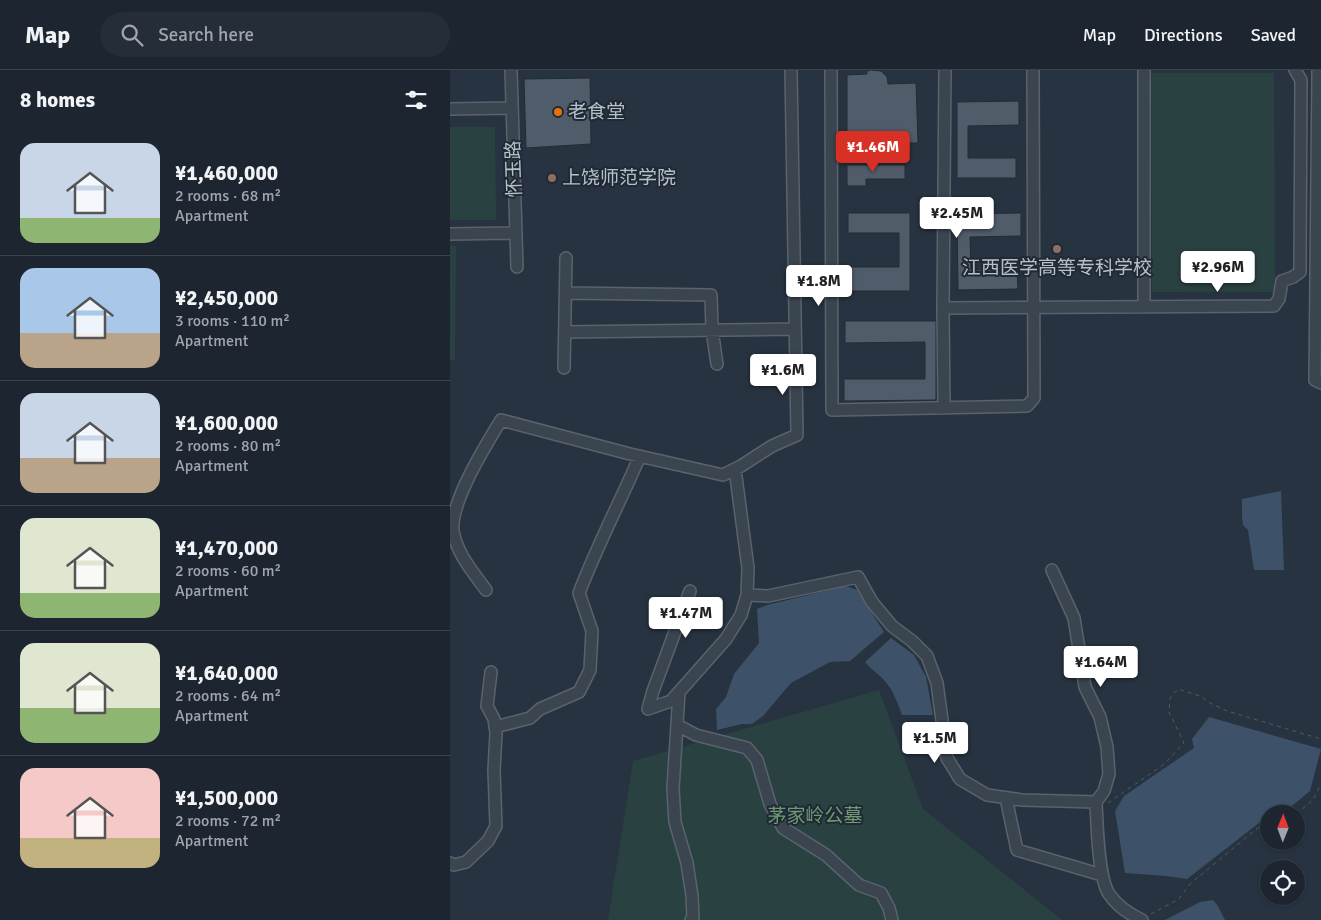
<!DOCTYPE html>
<meta charset="utf-8">
<style>
body{margin:0;font-family:Signika,"Noto Sans SC",sans-serif;background:#252e38;color:#f1f3f6;height:100vh;display:flex;flex-direction:column;font-size:19px;white-space:nowrap}
*{box-sizing:border-box;margin:0}
p{font-size:16px;color:#a0a5ab}
.icon{flex:none;width:28px;height:28px;fill:none;stroke:currentColor;stroke-width:2;stroke-linecap:round;stroke-linejoin:round}
.map{position:relative;flex:1;overflow:hidden}
.panel{display:flex;flex-direction:column;background:#1d2630;width:450px}
.panel>*{flex:none}
.needle{width:32px;rotate:1deg}
.buttons{position:absolute;left:810px;top:735px;display:grid;gap:10px}
.buttons a{display:grid;place-items:center;width:45px;height:45px;border-radius:50%;background:#1d2630;box-shadow:0 1px 4px #0004,0 0 0 1px #3b434c;font-size:25px}
.price{position:absolute;translate:-50% -42px;padding:0 11px;border-radius:5px;background:#fff;color:#222;font-size:16px;line-height:32px;filter:drop-shadow(0 1px 2px #0008)}
.price::after{content:'';position:absolute;left:50%;top:30px;width:15px;height:11px;margin-left:-8px;background:inherit;clip-path:polygon(0 0,100% 0,50% 100%)}
.price.on{background:#d93025;color:#fff}
ul{padding:0;list-style:none}
li{display:flex;align-items:center;gap:15px;height:125px;padding:0 20px}
li+li{border-top:1px solid #3b434c}
li span{display:grid;place-items:center;flex:none;width:140px;height:100px;border-radius:15px;color:#555}
li>.icon{margin-inline-start:auto}
span .icon{width:60px;height:60px;fill:#fffc;stroke-width:1}
li b{font-size:21px}
h2{display:flex;justify-content:space-between;align-items:center;height:60px;padding:0 20px;font-size:21px}
header{display:flex;align-items:center;gap:30px;box-sizing:border-box;height:70px;padding:0 25px;background:#1d2630;border-bottom:1px solid #3b434c}
header strong{font-size:24px}
nav{display:flex;gap:28px;margin-inline-start:auto;font-size:18px}
.search{width:350px;height:45px;background:#252e38;display:flex;align-items:center;gap:12px;box-sizing:border-box;padding:0 18px;border-radius:28px;color:#a0a5ab;font-size:19px}
main{display:flex;flex:1;min-height:0}
.map>svg:first-child{display:block}
.green{fill:#2a4142}
.water{fill:#3d5268}
.building{fill:#505c6a;stroke:#222c37}
.lines{fill:none;stroke-linecap:round;stroke-linejoin:round}
.minor-casing{stroke:#59636d;stroke-width:14}
.path{stroke:#495e60;stroke-width:1;stroke-dasharray:4 4;stroke-linecap:butt}
.minor{stroke:#3b4550;stroke-width:11}
.food-dot{fill:#e8710a;stroke:#202a35;stroke-width:2}
.education-dot{fill:#8d6e63;stroke:#202a35;stroke-width:2}
.labels{text-anchor:middle;dominant-baseline:central;stroke-width:4;stroke-linejoin:round;paint-order:stroke}
.poi-label{font-size:19px;fill:#b7c0ca;stroke:#202a35;text-anchor:start}
.street-label{font-size:19px;fill:#b7c0ca;stroke:#202a35}
.park-label{font-size:19px;fill:#6f9a76;stroke:#202a35}
</style>
<header>
<strong>Map</strong>
<div class="search"><svg class="icon" aria-label="search" viewBox="0 0 24 24"><circle cx="10" cy="10" r="6"/><path d="M15 15l6 6"/></svg>Search here</div>
<nav><a>Map</a><a>Directions</a><a>Saved</a></nav>
</header>
<main>
<section class="panel">
<h2>8 homes<svg class="icon" aria-label="filters" viewBox="0 0 24 24"><path d="M4 7h16M4 17h16"/><circle cx="9" cy="7" r="2"/><circle cx="15" cy="17" r="2"/></svg></h2>
<ul>
<li><span style="background:linear-gradient(#c9d6e8 75%,#8fb573 0)"><svg class="icon" aria-label="home" viewBox="0 0 24 24"><path d="M3 11l9-7 9 7M6 9v11h12V9"/></svg></span><div><b>¥1,460,000</b><p>2 rooms · 68 m²</p><p>Apartment</p></div></li>
<li><span style="background:linear-gradient(#a9c7e8 65%,#b9a48a 0)"><svg class="icon" aria-label="home" viewBox="0 0 24 24"><path d="M3 11l9-7 9 7M6 9v11h12V9"/></svg></span><div><b>¥2,450,000</b><p>3 rooms · 110 m²</p><p>Apartment</p></div></li>
<li><span style="background:linear-gradient(#c9d6e8 65%,#b9a48a 0)"><svg class="icon" aria-label="home" viewBox="0 0 24 24"><path d="M3 11l9-7 9 7M6 9v11h12V9"/></svg></span><div><b>¥1,600,000</b><p>2 rooms · 80 m²</p><p>Apartment</p></div></li>
<li><span style="background:linear-gradient(#dfe7d0 75%,#8fb573 0)"><svg class="icon" aria-label="home" viewBox="0 0 24 24"><path d="M3 11l9-7 9 7M6 9v11h12V9"/></svg></span><div><b>¥1,470,000</b><p>2 rooms · 60 m²</p><p>Apartment</p></div></li>
<li><span style="background:linear-gradient(#dfe7d0 65%,#8fb573 0)"><svg class="icon" aria-label="home" viewBox="0 0 24 24"><path d="M3 11l9-7 9 7M6 9v11h12V9"/></svg></span><div><b>¥1,640,000</b><p>2 rooms · 64 m²</p><p>Apartment</p></div></li>
<li><span style="background:linear-gradient(#f6c9c9 70%,#c2b280 0)"><svg class="icon" aria-label="home" viewBox="0 0 24 24"><path d="M3 11l9-7 9 7M6 9v11h12V9"/></svg></span><div><b>¥1,500,000</b><p>2 rooms · 72 m²</p><p>Apartment</p></div></li>
</ul>
</section>
<div class="map">
<svg width="871" height="850" viewBox="0 0 871 850">
<rect width="100%" height="100%" fill="#273340"/>
<path class="green" d="M701 3H824L825 222H702Z
M0 57H45L46 150H0Z
M0 176H6L5 290H0Z
M429 620 473 739 612 850H158L183 691Z"/>
<path class="water" d="M831 421 834 500H804L798 460 793 455 792 446V429Z
M396 516 407 520 434 562 400 591 380 592 341 613 313 646 302 654H292L267 660 266 639 276 627 284 604 309 573 307 539 317 535Z
M441 568 464 585 476 607 483 645H452C447 632 443 619 433 609 427 603 421 599 415 592Z
M759 647 871 679 860 721 832 744H819V748L814 749 737 809 716 806 675 803 665 741 674 726 744 678 742 669Z
M763 830 768 836 775 850H715L750 832Z"/>
<path class="building" d="M421 0 431 1 437 7 438 14 466 13 468 73H397V5L417 4V1Z
M140 8 141 74 76 78 74 9Z
M569 31V55L518 56V88H566V108H507V32Z
M397 95H455V109H416V116H397Z
M398 143H460V221H399V197H449V163H398Z
M571 143V166L520 167 521 200 567 199 568 219 508 220 507 144Z
M395 251H486V330L394 331V309H475V272L395 273Z"/>
<g class="lines">
<g class="minor-casing">
<path id="minor" d="M61 0 67 197
M381 0 382 340 577 336 584 328 583 0
M868 0 865 310 871 313
M0 39 62 38
M0 164 66 163
M116 223 261 225 262 260 267 294
M694 237V0
M493 238 824 236 829 229 832 211 843 207 850 202 851 10 845 0
M115 262 345 259
M114 298 116 188
M494 338 493 238 495 0
M602 500 624 548 635 617 650 647 657 677 659 704 654 721 646 732
M36 520C23 502 7 484 3 461 0 432 36 375 51 350L180 384 273 405 291 396 322 376 347 365 341 0
M297 525 318 526 408 507 422 532 442 556 462 571 477 586 487 613 497 688 510 709 537 725 572 730 646 732C647 754 648 807 659 824 668 837 679 844 692 850
M229 622 221 631 198 639 203 621 240 521
M227 655 246 665 297 678 307 690 320 734 333 758 376 785 409 815 431 823 439 838 442 850
M45 657 80 648 90 639 129 622 140 600 142 561 129 523C147 476 170 432 190 386
M556 728 567 780 652 805
M0 793 4 795 16 792 38 771 46 756 44 700 46 663 44 649 37 636 41 602
M241 850 243 849 242 826 237 793 225 752 223 719 229 622 276 569 291 545 297 525 298 498 285 399"/>
</g>
<path class="path" d="M658 733 713 695 734 673 719 642 720 628 728 619 750 626 760 633 777 641 871 669
M846 744 863 730 871 714
M701 844 729 829 740 814 815 752H819"/>
<use href="#minor" class="minor"/>
</g>
<circle class="food-dot" cx="108" cy="42" r="5"/>
<g class="education-dot">
<circle cx="102" cy="108" r="5"/>
<circle cx="607" cy="179" r="5"/>
</g>
<g class="labels">
<g class="poi-label">
<text x="118" y="42">老食堂</text>
<text x="112" y="108">上饶师范学院</text>
<text x="607" y="198" text-anchor="middle">江西医学高等专科学校</text>
</g>
<g class="street-label">
<text transform="translate(64 99) rotate(-92)">怀玉路</text>
</g>
<g class="park-label">
<text x="365" y="746">茅家岭公墓</text>
</g>
</g>
</svg>
<div class="buttons">
<a><svg class="needle" viewBox="-14 -14 28 28"><path d="M0-13l5 13h-10z" fill="#e53935"/><path d="M0 13l5-13h-10z" fill="#a0a5ab"/></svg></a>
<a><svg class="icon" aria-label="locate" viewBox="0 0 24 24"><circle cx="12" cy="12" r="6"/><path d="M12 2v4M12 18v4M2 12h4M18 12h4"/></svg></a>
</div>
<b class="price on" style="left:423px;top:103px">¥1.46M</b>
<b class="price" style="left:507px;top:169px">¥2.45M</b>
<b class="price" style="left:768px;top:223px">¥2.96M</b>
<b class="price" style="left:369px;top:237px">¥1.8M</b>
<b class="price" style="left:333px;top:326px">¥1.6M</b>
<b class="price" style="left:236px;top:569px">¥1.47M</b>
<b class="price" style="left:651px;top:618px">¥1.64M</b>
<b class="price" style="left:485px;top:694px">¥1.5M</b>
</div>
</main>
